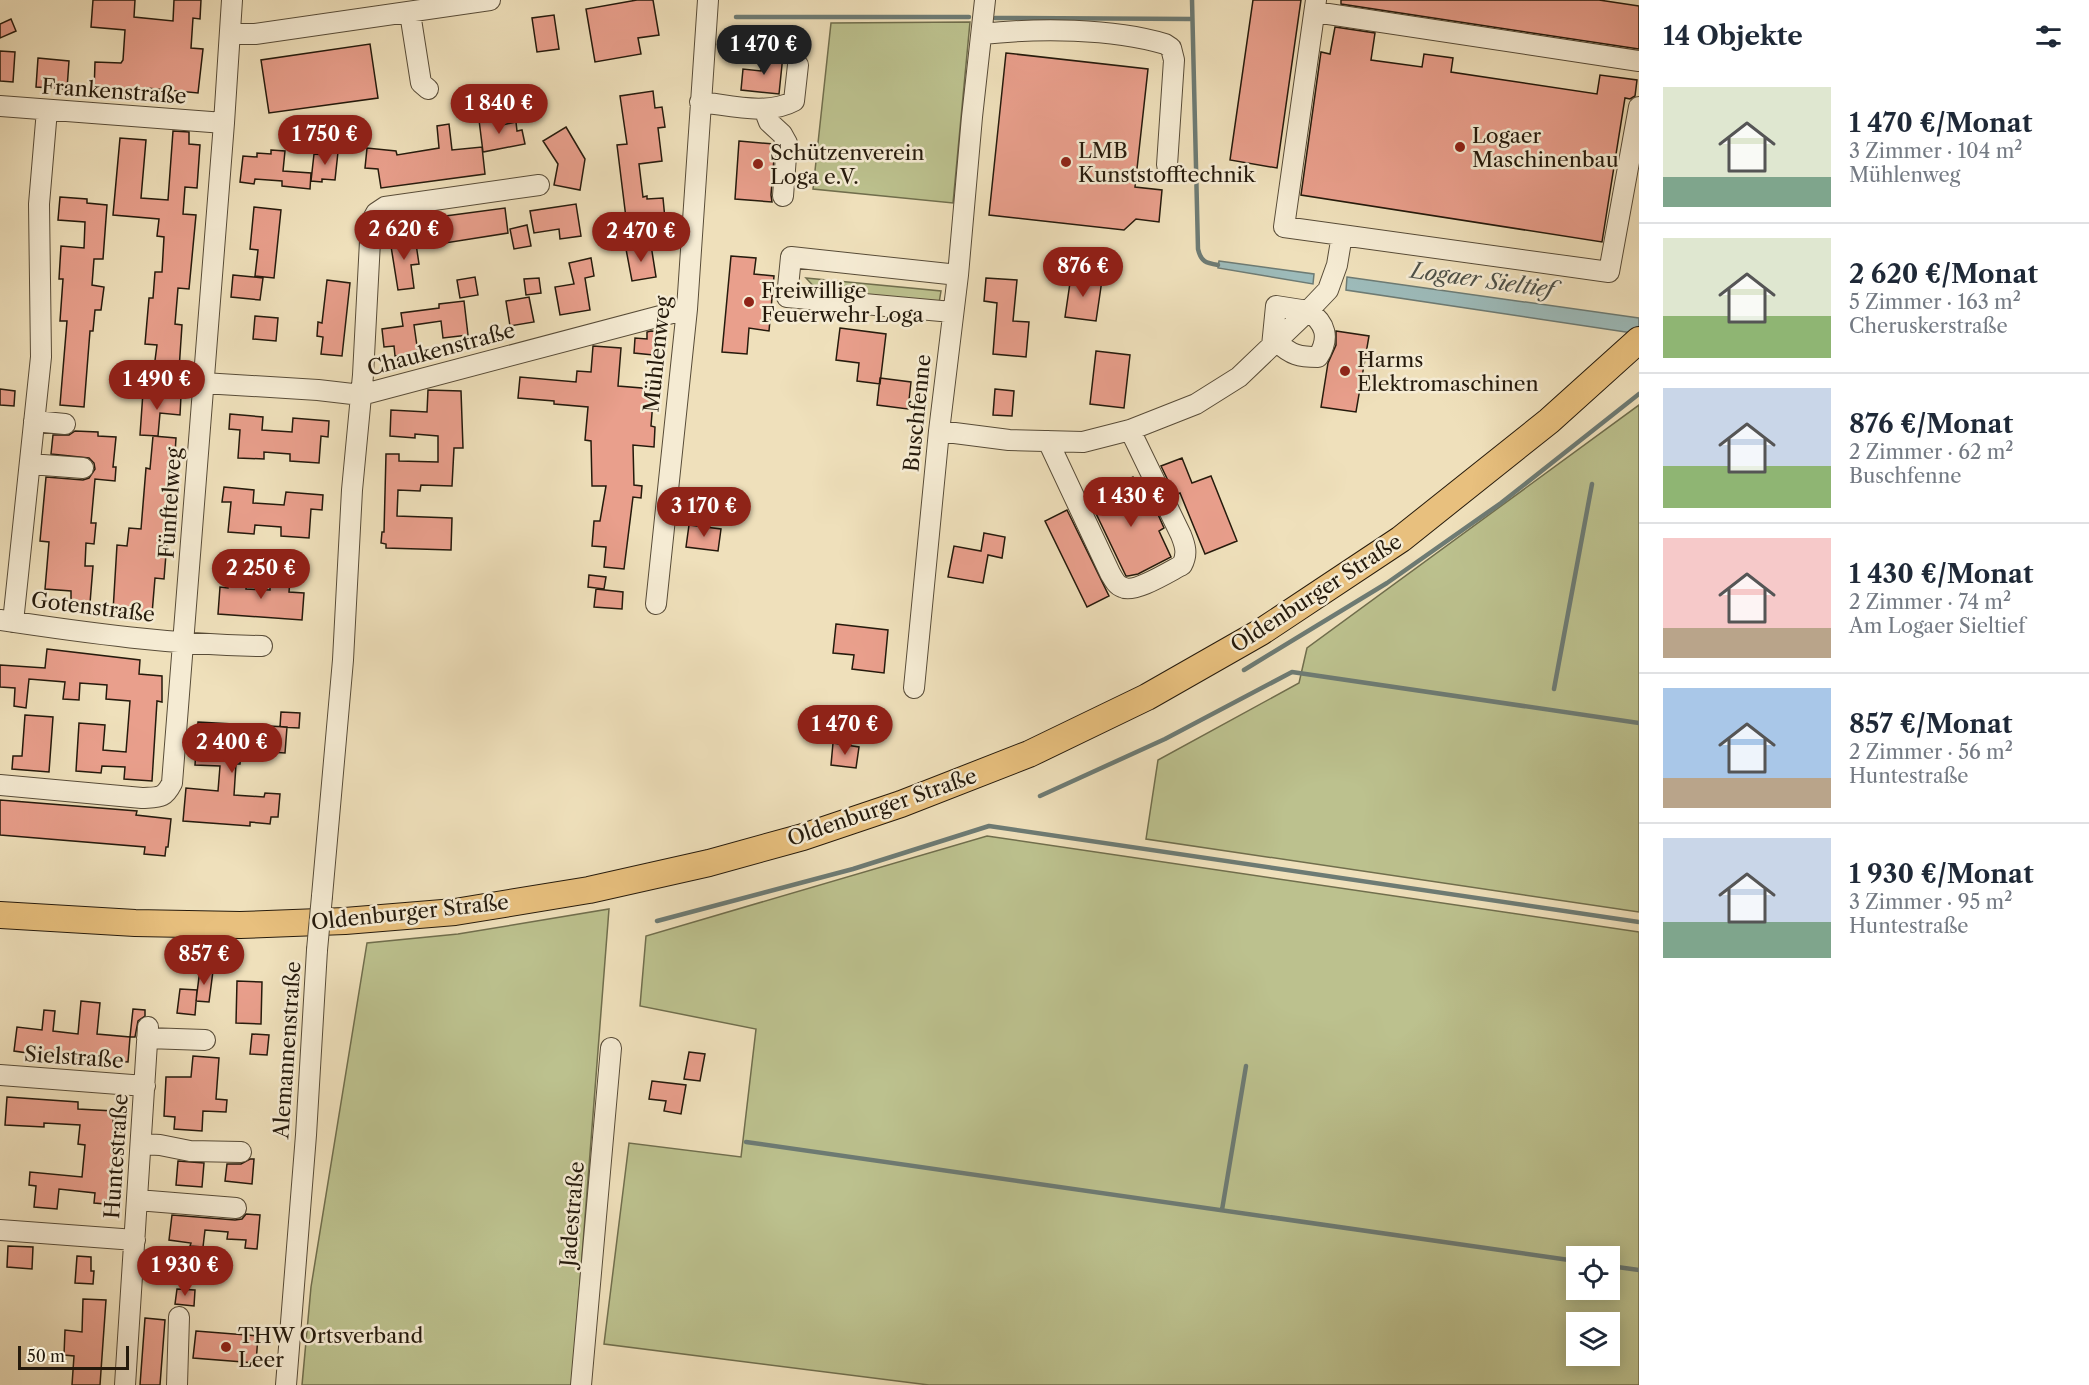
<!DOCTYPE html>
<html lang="de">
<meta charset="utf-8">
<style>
body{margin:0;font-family:"Libre Caslon Text",serif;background:#f6f6f7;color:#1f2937;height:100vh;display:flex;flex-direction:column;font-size:22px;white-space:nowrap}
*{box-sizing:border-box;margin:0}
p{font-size:20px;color:#747a83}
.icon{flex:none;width:33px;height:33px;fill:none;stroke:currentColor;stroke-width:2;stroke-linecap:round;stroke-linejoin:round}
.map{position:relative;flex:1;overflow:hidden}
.sheet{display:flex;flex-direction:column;background:#fff;width:450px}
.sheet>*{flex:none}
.tools{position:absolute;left:1566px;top:1246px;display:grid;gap:12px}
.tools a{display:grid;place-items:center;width:54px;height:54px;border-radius:0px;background:#fff;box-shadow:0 3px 15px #0003;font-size:30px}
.scale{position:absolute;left:18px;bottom:15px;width:111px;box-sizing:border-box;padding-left:6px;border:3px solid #251a0c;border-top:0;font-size:16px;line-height:21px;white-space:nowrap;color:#251a0c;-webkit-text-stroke:4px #f5ebd3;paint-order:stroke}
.price{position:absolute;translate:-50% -51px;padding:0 14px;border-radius:21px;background:#8f2418;color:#fff;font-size:20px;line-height:39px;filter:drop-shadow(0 2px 3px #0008)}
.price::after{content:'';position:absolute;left:50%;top:36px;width:18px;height:14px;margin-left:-9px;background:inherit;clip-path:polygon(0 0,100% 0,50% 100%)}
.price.current{background:#222;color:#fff}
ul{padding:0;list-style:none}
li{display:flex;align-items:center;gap:18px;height:150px;padding:0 24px}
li+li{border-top:2px solid #e0e1e3}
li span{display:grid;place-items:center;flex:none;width:168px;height:120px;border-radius:0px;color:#555}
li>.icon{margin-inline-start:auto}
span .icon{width:72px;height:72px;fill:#fffc;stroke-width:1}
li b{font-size:26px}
h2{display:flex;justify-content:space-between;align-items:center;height:72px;padding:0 24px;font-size:26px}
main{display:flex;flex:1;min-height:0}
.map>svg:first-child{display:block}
.green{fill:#bcc18e;stroke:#706e4d;stroke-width:1.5;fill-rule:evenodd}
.water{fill:#9dbbba;stroke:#6d7b74;stroke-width:1.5}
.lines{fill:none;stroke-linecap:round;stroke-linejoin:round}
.stream{stroke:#6d7b74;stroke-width:4.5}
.building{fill:#e99f8c;stroke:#251a0c;stroke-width:1.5}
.minor-casing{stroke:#584c38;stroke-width:22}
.major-casing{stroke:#251a0c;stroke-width:28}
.minor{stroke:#f5ebd3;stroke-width:20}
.major{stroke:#e8c07e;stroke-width:26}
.minor-bridge-casing{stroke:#584c38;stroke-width:22;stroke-linecap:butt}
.minor-bridge{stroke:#f5ebd3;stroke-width:20}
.poi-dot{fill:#8f2418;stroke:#f5ebd3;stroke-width:2}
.labels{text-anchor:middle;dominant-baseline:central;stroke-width:5;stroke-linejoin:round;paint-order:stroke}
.street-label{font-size:21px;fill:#251a0c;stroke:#f5ebd3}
.poi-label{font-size:21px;fill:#251a0c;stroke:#f5ebd3;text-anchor:start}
.water-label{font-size:22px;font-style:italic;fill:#4f5249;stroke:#f5ebd3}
</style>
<main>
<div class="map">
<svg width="1639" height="1385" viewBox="0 0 1639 1385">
<rect width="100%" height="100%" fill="#efe0bb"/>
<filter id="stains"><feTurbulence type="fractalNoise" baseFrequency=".00333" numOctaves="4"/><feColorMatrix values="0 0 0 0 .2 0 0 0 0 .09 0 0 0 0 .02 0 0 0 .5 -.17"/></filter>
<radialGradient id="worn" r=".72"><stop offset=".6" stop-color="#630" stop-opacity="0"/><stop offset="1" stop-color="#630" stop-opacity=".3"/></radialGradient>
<path class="green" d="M970 22 953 203 813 189 831 23Z
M806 278 941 291 939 303 819 292Z
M1639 405V912L1146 839 1158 760 1299 683 1307 648Z
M987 836 1639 932V1385H929L604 1344 629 1143 741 1157 756 1029 640 1006 646 936ZM1576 1257H1610V1290H1576ZM1576 1323H1610V1356H1576Z
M609 909 572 1385H302L311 1287 367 943 458 934Z"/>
<path class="water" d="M1219 261 1314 274 1313 284 1218 268Z
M1347 277 1639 318V334L1346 290Z"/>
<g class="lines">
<path class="stream" d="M1192 0 1198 249C1201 262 1206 263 1218 265
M736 17H969
M995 18 1192 19
M1244 670 1387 583 1501 503 1639 394
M1554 689 1592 484
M1040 796 1165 739 1292 672 1639 723
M657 921 853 869 989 826 1639 922
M746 1142 1576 1261
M1222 1210 1246 1066
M1610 1266 1639 1270"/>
</g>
<path class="building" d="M93 0H135L134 17 173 21 174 0H201L200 19 193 18 191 48 203 49 198 93 147 88V91H121V94L94 93 95 62 121 63 123 60 125 30 91 27Z
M637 0H653L659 35 638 38 641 54 595 62 586 9Z
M1253 0H1301L1277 168 1230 160Z
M1341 0H1599L1639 6V49L1341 4Z
M554 15 559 49 537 52 532 18Z
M11 19 16 31 0 38V24Z
M1335 27 1375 33 1371 60 1422 67 1424 54 1453 58 1451 72 1597 94 1600 75 1637 80 1635 96 1630 99 1625 98 1602 242 1301 195 1321 52 1330 54Z
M370 44 378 98 269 113 261 60Z
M0 51 15 52 13 82 0 81Z
M763 53 783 55 779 94 741 90 743 69 761 71Z
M1006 53 1148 69 1135 187 1162 190 1159 222 1136 219 1124 230 989 215Z
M38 58 69 61 67 89 36 87Z
M653 91 655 108 662 107 665 127 658 128 662 161 639 164 643 197 647 196V199L663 198 665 219 650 220 651 224 627 226 617 145 627 144 620 96Z
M501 117 502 125 516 122 517 131 522 130 525 144 483 152 479 120Z
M449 124 452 150 482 147 485 174 381 188 378 169 365 168 367 148 396 151 397 155 439 148 437 126Z
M566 127 585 159 580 190 554 185 558 164 543 141Z
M173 131 189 132V144L200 145 197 188 185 187 183 214 196 215 189 289 178 288 175 324 182 325 179 370 154 368 157 345 145 344 149 298H153L155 272H162L164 237 157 236 159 219 113 215 120 138 146 140 141 198 168 200Z
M739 141 774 144 775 146 771 195 772 202 735 199Z
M271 150 285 151 283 171 311 173 310 189 282 186V181L255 179 254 184 240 182 243 156 257 157V153L271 154Z
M325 150 338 152 335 180 322 179V182L311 181 314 154 325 155Z
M60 197 87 199V203L107 205 103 259H94L92 285 104 287 101 310H95L93 331H90L84 407 60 405 67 321H60L63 279H59L61 246 84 248 85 222 58 220Z
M576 204 581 236 560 239 559 229 534 233 530 211Z
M254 207 281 210 274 278 255 276 258 250 250 249Z
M505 208 508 233 439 244 437 230 410 234 408 221Z
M527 225 531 246 514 249 510 229Z
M415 237 419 264 411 265 414 288 398 290 390 240Z
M651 245 656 277 632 281 626 249Z
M731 256 756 258 754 274 774 276 769 331 749 328 747 354 722 352Z
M591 258 594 276 585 278 590 310 560 315 555 287 574 284 569 263Z
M233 275 263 278 260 300 231 297Z
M1071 276 1102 280 1096 321 1065 317Z
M475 277 478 295 460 298 457 280Z
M539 278 541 293 526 295 524 279Z
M986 278 1017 280 1013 321 1029 322 1026 357 993 354 997 303 984 301Z
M327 280 350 283 342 356 321 354 323 337 317 336 318 322 322 323Z
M529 297 534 322 510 326 506 301Z
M464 301 468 335 443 338 441 321 414 325 418 353 395 356 394 346 384 347 382 329 403 326 401 313 439 308V304Z
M255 316 278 318 276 341 253 339Z
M840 328 886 334 880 384 857 381 859 363 836 360Z
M651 331 665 332 663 356 634 353 635 338 647 339V332Z
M1336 331 1369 336 1356 412 1321 407 1328 363 1336 345Z
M593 346 621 348 618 386 654 389 651 426 655 427 654 447 633 445 634 485 642 486 641 498 633 497 624 569 604 567 606 547 592 546 594 521H600L606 486H592L591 441 585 440 588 407 554 404V401L518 398 520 377 576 382 577 371 591 372Z
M1096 351 1130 355 1124 408 1090 404Z
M880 378 911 382 908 409 877 405Z
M0 389 15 391 14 406 0 405Z
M995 389 1014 391 1012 416 993 415Z
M428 390 461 391 463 448H454L452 486 421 485 420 491 398 490 397 516 452 518 451 550 386 548V544L381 543 382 532H384L386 454H399V461L438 462V436L415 434V438L390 436 391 410 427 412Z
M143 392 181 396 180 415 160 413 158 436 140 435Z
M230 414 263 417 262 430 292 432 293 418 329 421 328 437 321 436 319 463 290 461V454L264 452V459L238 458 240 430 229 429Z
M75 431 98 432V436L116 437 113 467H116L115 481 95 479 91 523H96L94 544 86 543 85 566H93L90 603 71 602V591L45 589 49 542 40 541 46 477 83 480 89 478 95 469 94 463 89 458 51 454 53 435H69Z
M153 436 176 438 171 517H169L164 579 155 578 152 614 113 611 117 545 127 546 129 528 141 529 146 468 150 469Z
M1182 458 1192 483 1211 476 1237 541 1205 554 1180 493 1175 495 1161 466Z
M1133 477 1150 512 1156 510 1164 528 1159 531 1171 557 1138 574 1128 576H1126L1089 499Z
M224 487 254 490 253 503 284 505 286 492 323 495 322 510 311 509 309 538 281 536V527L255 525 254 534 228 532 231 502H222Z
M1067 510 1109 596 1087 607 1045 521Z
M689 525 721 529 718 551 686 547Z
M984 533 1005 537 1002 558 988 555 983 583 948 577 954 546 981 551Z
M229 574 247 575 246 589 270 590V578L290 580 289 592 304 593 302 620 218 614 220 587 228 588Z
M589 575 606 577 604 589 588 587Z
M596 589 623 592 622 609 594 607Z
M836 624 888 630 884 673 852 669 854 655 833 653Z
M47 649 140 660 139 674 162 676V702L157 701 152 781 124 779 125 767 102 766 101 773 76 771 79 723 105 725 103 750 126 752 130 701 106 699 107 685 80 683 79 700 63 699 65 682 29 679 26 708 14 706 15 688 0 687V665L45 668Z
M281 712 300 713 299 728 280 727Z
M812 712 834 715 832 736 810 734Z
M25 715 53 717 49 772 12 769 13 756H22Z
M198 722 287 727 285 753 241 750 240 764H236L234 795 264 797 265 793 280 794 278 817H271L270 824 250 822V826L183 821 186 788 218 791 220 766 195 765Z
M833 743 859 747 856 768 831 765Z
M0 800 137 811 136 815 171 819 168 847H166L165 856 144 854 145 847 0 835Z
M200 969 213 971 209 1002 196 1001Z
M237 981 262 982 261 1024 236 1023Z
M180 989 197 990 195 1015 177 1013Z
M81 1001 100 1003 97 1034 130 1037 128 1062 56 1057 14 1051 17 1027 42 1030 44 1010 55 1011 53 1031 78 1034Z
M133 1009 145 1010V1016L138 1021 135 1037H130Z
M252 1034 269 1035 267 1055 250 1054Z
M689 1052 705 1054 700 1081 684 1079Z
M193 1056 219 1058 216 1099 227 1100 226 1112 203 1111 202 1131 174 1129 175 1117 164 1116 166 1077H191Z
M652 1081 686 1085 681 1114 664 1111 666 1101 649 1099Z
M7 1097 78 1102V1109L114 1111 113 1122H122L115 1184H118L116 1205 94 1203 95 1193 59 1189 57 1209 34 1207 36 1186 29 1185 30 1172 82 1177 85 1145 78 1144 80 1125 44 1123V1127L5 1125Z
M250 1159H254L252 1184 225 1181 227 1164H241Z
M178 1161 204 1163 202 1187 176 1185Z
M246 1214 260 1215 257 1249 245 1248 246 1240 227 1239 228 1232 205 1230 203 1247 190 1246 191 1243 169 1240 172 1215 235 1220 242 1219Z
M8 1246 33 1247 32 1269 7 1267Z
M77 1256 91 1257V1271H94L93 1284 75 1283Z
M177 1289 195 1290 194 1306 175 1304Z
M83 1299 106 1300 100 1385H72L74 1356 64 1355 65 1330 82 1332Z
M145 1318 165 1320 160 1385H140Z
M196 1331 258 1336 256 1363 193 1358Z"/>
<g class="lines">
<g class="minor-casing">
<path id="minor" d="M1316 0 1284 227 1609 272 1639 107
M1315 12 1639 61
M410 13 421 83 428 89
M230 34H255L490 0
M982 34C1038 28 1111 28 1165 44L1171 48 1174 60 1167 165
M700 102C729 105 767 116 794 101L798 65
M0 106 224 123
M764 109 769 122 782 134 787 143 783 196
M952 312 787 297 791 257 958 275
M1277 342C1291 355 1299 357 1318 357 1330 338 1326 323 1308 311L1328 290 1337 265 1342 235
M203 383 318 390 361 395 687 309
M34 421 65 424
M939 431 1009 440 1083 442 1130 430 1196 404 1239 377 1308 311 1276 306 1272 346
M1048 441 1110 573C1113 578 1116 585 1122 587 1134 594 1170 571 1182 565 1188 554 1185 545 1181 535L1130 430
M30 464 83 468
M656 604 687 309 708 0
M0 620C86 633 175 645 262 646
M13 622 41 357 39 204 47 110
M914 688 939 431 958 275 972 117 985 0
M0 785 142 798C159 797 164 799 172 783L224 123 232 0
M322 896 343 660 352 490 363 375 371 222 376 213 385 207 539 185
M147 1038 205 1040
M0 1075 145 1086
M141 1144 160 1145 190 1151 241 1152
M137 1200 236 1208
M0 1230 135 1240
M125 1385 148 1027
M177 1385 179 1317
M286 1385 306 1135 317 950
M581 1385 611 1048"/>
</g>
<g class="major-casing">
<path id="major" d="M0 915 135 923 240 925 345 921 455 912 589 890 709 863 803 837 901 804 1029 754 1147 697 1261 632 1401 539 1549 421 1639 340"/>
</g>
<use href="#minor" class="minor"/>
<use href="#major" class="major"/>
<g class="minor-bridge-casing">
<path id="minor-bridge" d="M317 950 322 896"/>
</g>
<use href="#minor-bridge" class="minor-bridge"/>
</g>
<g class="poi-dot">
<circle cx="1460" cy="147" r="6"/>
<circle cx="1066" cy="162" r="6"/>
<circle cx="758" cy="164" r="6"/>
<circle cx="749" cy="302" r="6"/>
<circle cx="1345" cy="371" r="6"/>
<circle cx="226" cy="1347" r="6"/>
</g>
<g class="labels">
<g class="street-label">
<text transform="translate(114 91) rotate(4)">Frankenstraße</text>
<text transform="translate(441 349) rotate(-15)">Chaukenstraße</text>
<text transform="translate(657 354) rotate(-84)">Mühlenweg</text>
<text transform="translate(917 413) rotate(-84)">Buschfenne</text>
<text transform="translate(170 503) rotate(-86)">Fünftelweg</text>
<text transform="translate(1316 593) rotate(-33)">Oldenburger Straße</text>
<text transform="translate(93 607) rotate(7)">Gotenstraße</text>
<text transform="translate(882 807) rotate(-19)">Oldenburger Straße</text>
<text transform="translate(410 912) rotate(-6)">Oldenburger Straße</text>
<text transform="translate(287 1050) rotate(-86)">Alemannenstraße</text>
<text transform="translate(74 1057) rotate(4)">Sielstraße</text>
<text transform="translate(116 1156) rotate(-86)">Huntestraße</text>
<text transform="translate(572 1214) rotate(-85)">Jadestraße</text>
</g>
<g class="poi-label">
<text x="1472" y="135">Logaer<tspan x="1472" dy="24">Maschinenbau</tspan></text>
<text x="1078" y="150">LMB<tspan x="1078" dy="24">Kunststofftechnik</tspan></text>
<text x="770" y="152">Schützenverein<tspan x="770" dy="24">Loga e.V.</tspan></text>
<text x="761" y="290">Freiwillige<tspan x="761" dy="24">Feuerwehr Loga</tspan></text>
<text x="1357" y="359">Harms<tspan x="1357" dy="24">Elektromaschinen</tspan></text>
<text x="238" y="1335">THW Ortsverband<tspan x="238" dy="24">Leer</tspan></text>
</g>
<g class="water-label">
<text transform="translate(1482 280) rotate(8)">Logaer Sieltief</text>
</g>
</g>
<rect width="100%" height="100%" filter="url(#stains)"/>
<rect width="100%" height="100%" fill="url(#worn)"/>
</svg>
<div class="tools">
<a><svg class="icon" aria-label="locate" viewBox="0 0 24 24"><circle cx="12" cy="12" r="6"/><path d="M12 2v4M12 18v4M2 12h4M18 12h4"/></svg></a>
<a><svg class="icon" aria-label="layers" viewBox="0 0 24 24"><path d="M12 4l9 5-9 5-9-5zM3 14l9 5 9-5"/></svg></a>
</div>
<div class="scale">50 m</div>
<b class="price current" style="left:764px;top:76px">1 470 €</b>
<b class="price" style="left:499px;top:135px">1 840 €</b>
<b class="price" style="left:325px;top:166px">1 750 €</b>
<b class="price" style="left:404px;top:261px">2 620 €</b>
<b class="price" style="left:641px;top:263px">2 470 €</b>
<b class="price" style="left:1083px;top:298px">876 €</b>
<b class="price" style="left:157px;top:411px">1 490 €</b>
<b class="price" style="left:1131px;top:528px">1 430 €</b>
<b class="price" style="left:704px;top:538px">3 170 €</b>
<b class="price" style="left:261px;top:600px">2 250 €</b>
<b class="price" style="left:845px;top:756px">1 470 €</b>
<b class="price" style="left:232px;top:774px">2 400 €</b>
<b class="price" style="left:204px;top:986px">857 €</b>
<b class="price" style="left:185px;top:1297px">1 930 €</b>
</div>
<section class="sheet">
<h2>14 Objekte<svg class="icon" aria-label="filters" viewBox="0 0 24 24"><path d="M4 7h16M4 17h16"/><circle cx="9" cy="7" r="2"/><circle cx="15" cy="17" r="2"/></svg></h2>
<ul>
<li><span style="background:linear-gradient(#dfe7d0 75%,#7fa58c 0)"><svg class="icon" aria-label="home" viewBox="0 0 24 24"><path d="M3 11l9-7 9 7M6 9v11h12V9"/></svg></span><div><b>1 470 €/Monat</b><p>3 Zimmer · 104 m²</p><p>Mühlenweg</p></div></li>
<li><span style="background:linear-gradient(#dfe7d0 65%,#8fb573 0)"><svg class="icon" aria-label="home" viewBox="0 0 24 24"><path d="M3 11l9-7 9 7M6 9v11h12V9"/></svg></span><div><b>2 620 €/Monat</b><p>5 Zimmer · 163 m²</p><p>Cheruskerstraße</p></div></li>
<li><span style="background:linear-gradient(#c9d6e8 65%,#8fb573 0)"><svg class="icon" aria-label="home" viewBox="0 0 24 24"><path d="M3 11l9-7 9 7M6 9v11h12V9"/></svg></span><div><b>876 €/Monat</b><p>2 Zimmer · 62 m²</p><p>Buschfenne</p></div></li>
<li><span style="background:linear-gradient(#f6c9c9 75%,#b9a48a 0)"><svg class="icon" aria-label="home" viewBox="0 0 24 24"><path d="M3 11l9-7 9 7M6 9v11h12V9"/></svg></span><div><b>1 430 €/Monat</b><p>2 Zimmer · 74 m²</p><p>Am Logaer Sieltief</p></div></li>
<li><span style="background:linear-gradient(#a9c7e8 75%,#b9a48a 0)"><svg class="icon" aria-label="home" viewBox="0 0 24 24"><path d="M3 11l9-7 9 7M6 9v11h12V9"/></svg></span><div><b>857 €/Monat</b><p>2 Zimmer · 56 m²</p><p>Huntestraße</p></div></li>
<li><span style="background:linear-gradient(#c9d6e8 70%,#7fa58c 0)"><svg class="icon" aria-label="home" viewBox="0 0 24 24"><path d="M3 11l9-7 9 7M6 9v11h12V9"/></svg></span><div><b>1 930 €/Monat</b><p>3 Zimmer · 95 m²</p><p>Huntestraße</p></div></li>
</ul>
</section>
</main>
